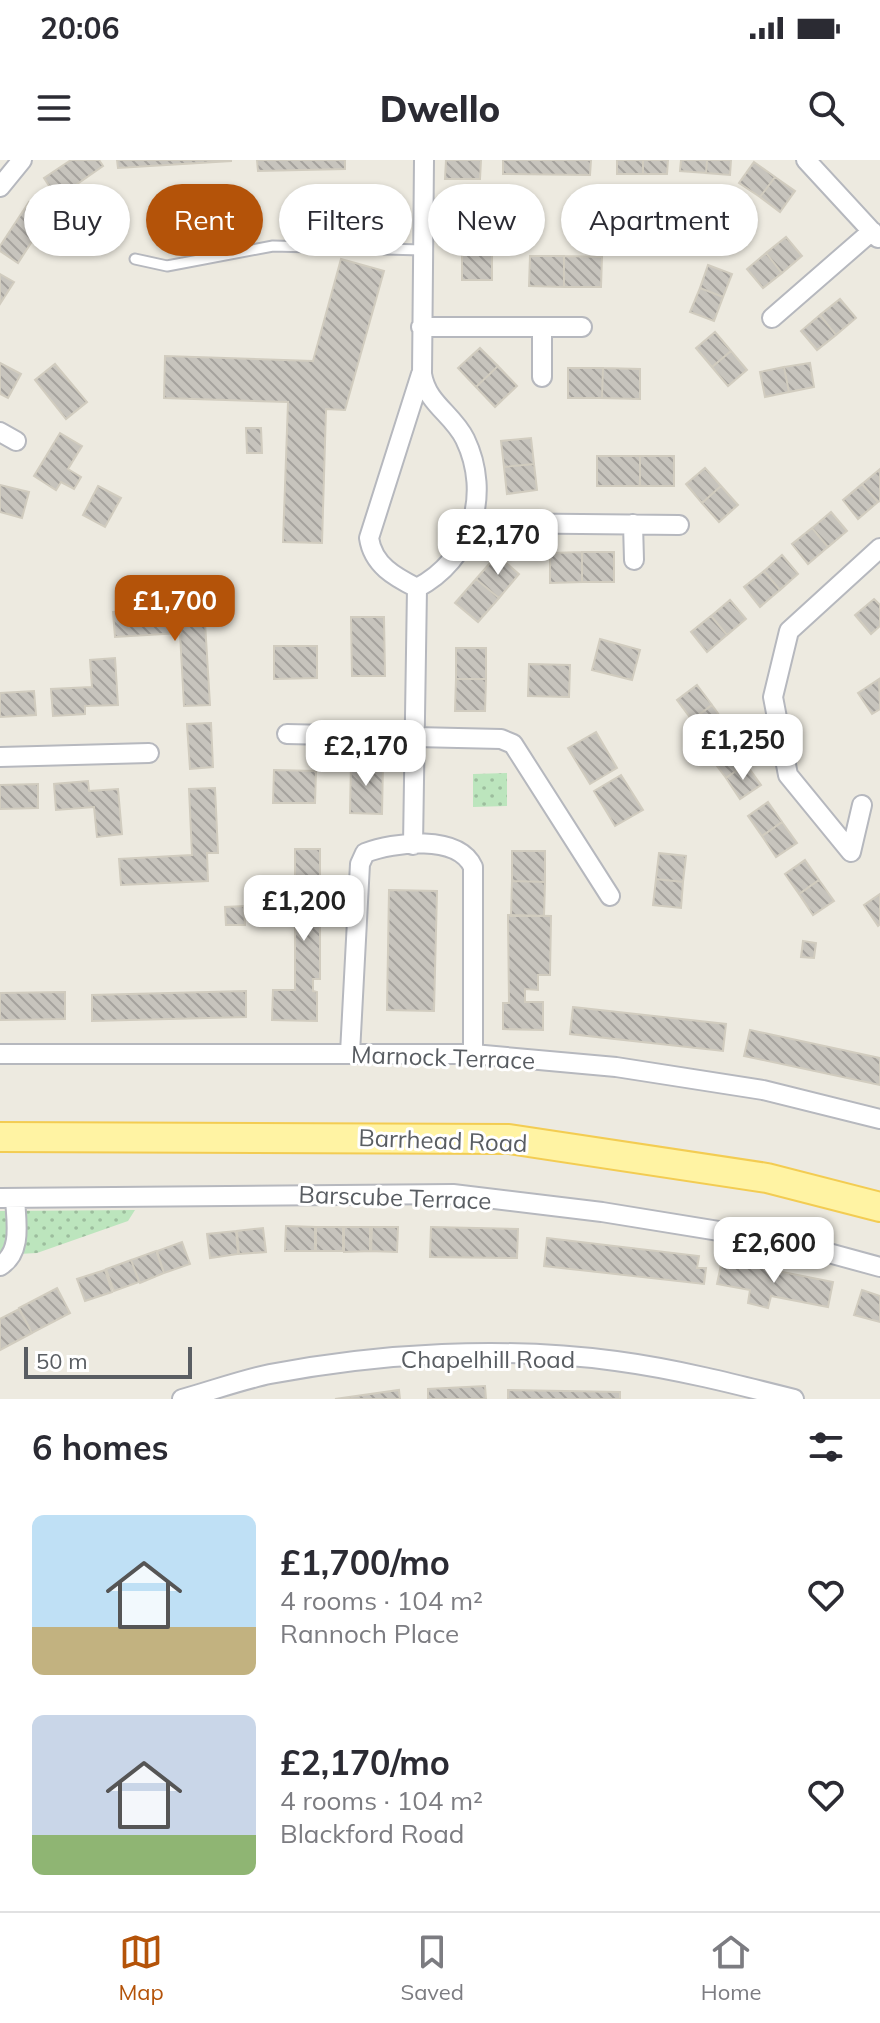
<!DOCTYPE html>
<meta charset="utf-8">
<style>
body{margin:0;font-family:Mulish,sans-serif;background:#f7f7f7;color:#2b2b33;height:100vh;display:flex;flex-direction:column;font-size:30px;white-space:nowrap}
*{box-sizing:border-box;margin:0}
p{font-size:26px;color:#7c7c81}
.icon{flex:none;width:44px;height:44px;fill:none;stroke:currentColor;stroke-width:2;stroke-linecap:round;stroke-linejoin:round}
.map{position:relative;height:1239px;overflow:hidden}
.drawer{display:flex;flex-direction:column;background:#fff;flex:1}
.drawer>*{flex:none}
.guide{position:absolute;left:24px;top:24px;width:832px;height:72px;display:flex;gap:16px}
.scale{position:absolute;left:24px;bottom:20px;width:168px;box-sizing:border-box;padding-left:8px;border:4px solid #595d62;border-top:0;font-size:22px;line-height:28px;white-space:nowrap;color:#595d62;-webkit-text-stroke:6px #fff;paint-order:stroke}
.price{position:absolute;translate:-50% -68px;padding:0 18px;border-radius:16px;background:#fff;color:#222;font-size:26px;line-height:52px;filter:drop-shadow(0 2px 4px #0008)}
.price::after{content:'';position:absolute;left:50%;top:48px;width:24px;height:18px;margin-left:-12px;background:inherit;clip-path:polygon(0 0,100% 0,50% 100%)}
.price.current{background:#b45309;color:#fff}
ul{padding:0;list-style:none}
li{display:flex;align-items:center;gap:24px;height:200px;padding:0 32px}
li span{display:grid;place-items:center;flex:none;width:224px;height:160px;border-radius:12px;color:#555}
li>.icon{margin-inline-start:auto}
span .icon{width:96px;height:96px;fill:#fffc;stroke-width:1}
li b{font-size:34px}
h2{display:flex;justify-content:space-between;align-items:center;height:96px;padding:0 32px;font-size:34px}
.tag{padding:0 28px;border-radius:36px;background:#fff;box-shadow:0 2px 6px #0004;font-size:28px;line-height:72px}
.tag.current{background:#b45309;color:#fff}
.status{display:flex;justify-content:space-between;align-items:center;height:56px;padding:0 40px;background:#fff;direction:ltr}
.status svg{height:22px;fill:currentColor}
header{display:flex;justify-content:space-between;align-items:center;height:104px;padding:0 32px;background:#fff;font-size:36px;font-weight:800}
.tab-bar{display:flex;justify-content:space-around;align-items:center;height:112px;border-top:2px solid #e1e1e2;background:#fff;font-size:22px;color:#7c7c81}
.tab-bar a{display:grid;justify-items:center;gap:4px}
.tab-bar .current{color:#b45309}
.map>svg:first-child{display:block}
.grass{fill:url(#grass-dots)}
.building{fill:url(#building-back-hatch);stroke:#d1ccbf;stroke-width:2}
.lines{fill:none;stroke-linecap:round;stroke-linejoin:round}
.service-casing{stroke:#b6b8be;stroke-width:13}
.minor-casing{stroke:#b6b8be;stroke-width:22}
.primary-casing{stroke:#f3cc52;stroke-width:32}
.service{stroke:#fff;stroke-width:9}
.minor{stroke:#fff;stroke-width:18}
.primary{stroke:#fff3a3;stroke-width:28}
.labels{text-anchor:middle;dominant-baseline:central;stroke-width:6;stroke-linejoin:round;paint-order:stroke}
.street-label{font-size:24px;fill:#595d62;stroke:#fff}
</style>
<div class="status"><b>20:06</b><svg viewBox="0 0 49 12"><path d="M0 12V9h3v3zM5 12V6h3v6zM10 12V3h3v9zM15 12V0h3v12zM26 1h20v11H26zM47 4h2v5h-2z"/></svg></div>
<header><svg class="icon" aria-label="menu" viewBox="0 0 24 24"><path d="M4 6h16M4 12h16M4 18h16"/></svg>Dwello<svg class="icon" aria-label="search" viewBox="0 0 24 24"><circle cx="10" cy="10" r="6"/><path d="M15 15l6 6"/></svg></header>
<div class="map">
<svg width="880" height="1239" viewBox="0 0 880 1239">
<defs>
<pattern id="grass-dots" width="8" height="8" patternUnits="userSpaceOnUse" patternTransform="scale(2)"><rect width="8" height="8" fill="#bce5bd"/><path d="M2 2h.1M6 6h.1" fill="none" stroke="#9cbd9d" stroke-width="1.8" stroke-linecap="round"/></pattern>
<pattern id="building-back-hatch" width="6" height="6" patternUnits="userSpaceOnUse" patternTransform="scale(2)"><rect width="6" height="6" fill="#c7c4bd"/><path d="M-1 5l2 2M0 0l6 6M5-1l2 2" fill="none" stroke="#a5a29d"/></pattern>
</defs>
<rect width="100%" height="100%" fill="#edeae0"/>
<path class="grass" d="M507 613V646L473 647V614Z
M135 1050 128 1061 37 1093 0 1095V1051Z"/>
<path class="building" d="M71 0H99L103 6 57 38 44 18Z
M117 0H231V1L118 8Z
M257 0H345V9L258 11Z
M446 0H481L480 19H445Z
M503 0H591L590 15 503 14Z
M617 0H643V14H617Z
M643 0H668L667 14H643Z
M681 0H707L706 13 680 11Z
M707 0H731L730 15 706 13Z
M754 2 775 17 760 37 739 23Z
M775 17 795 31 780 52 760 37Z
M29 42 49 55 18 103 0 91V86Z
M461 67H492V93L462 94Z
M786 77 802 96 782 113 766 93Z
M492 93V120H462V94Z
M766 93 782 113 763 128 747 109Z
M530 96H564V127L529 126Z
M564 96 602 97 601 127H564Z
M341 99 384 111 345 250 326 249 322 383 283 382 288 242 164 238 165 196 313 201Z
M708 105 732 114 723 137 700 128Z
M0 114 14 122 0 144Z
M700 128 723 137 714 161 690 152Z
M840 139 856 158 836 175 820 155Z
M820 155 836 175 817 190 801 171Z
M715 172 731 191 712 207 696 188Z
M480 188 498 206 476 227 458 208Z
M731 191 747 210 728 226 712 207Z
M0 203 21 214 8 238 0 234Z
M810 203 814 227 789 232 784 207Z
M55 204 87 242 66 259 35 220Z
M498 206 517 226 495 247 476 227Z
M784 207 789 232 765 237 760 212Z
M568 208H603L602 238H568Z
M603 208 640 209V239L602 238Z
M246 268H261L262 293H247Z
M60 273 82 286 68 309 81 317 74 329 61 322 56 330 34 316Z
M531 278 534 304 504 307 501 281Z
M597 296H640V326H597Z
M640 296H674V326H640Z
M534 304 537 330 507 334 504 307Z
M705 308 721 326 702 343 686 324Z
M880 309V341L878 342 862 324Z
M862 324 878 342 858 359 843 340Z
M0 325 29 332 22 358 0 352Z
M98 326 121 338 105 367 83 355Z
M721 326 738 345 719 362 702 343Z
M831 352 847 371 828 387 812 368Z
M812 368 828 387 808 404 792 384Z
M582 392H614V422H582Z
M582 392V422L550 423V393Z
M497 395 519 414 499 438 476 419Z
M782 395 798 414 780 430 764 411Z
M764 411 780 430 760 447 744 427Z
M476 419 499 438 478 462 455 443Z
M874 439 880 445V466L871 474 855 455Z
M730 440 746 459 727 475 711 456Z
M204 446 210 545 184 546 180 473 115 477 113 452Z
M711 456 727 475 707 492 691 472Z
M351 457H384L385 516H352Z
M600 479 640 490 632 520 592 510Z
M274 486H317V518L274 519Z
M456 488H486V519H456Z
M115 498 118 545 85 546V554L53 556 51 529 92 527 90 500Z
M529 504 570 505 569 537 528 536Z
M456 519H486L485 551H455Z
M879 519 880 549 872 554 858 533Z
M697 525 712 545 692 560 677 540Z
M34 531 36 555 0 557V533Z
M712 545 727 566 707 581 692 560Z
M211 563 213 607 190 609 187 564Z
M596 572 617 608 590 624 568 588Z
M732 584 746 604 726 618 711 598Z
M351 601 383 602 382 654 350 653Z
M746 604 761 625 740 639 726 618Z
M274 610 316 611 315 643H273Z
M621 615 643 650 615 666 594 631Z
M88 621 89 631 118 629 122 674 97 677 94 647 56 650 54 624Z
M38 624V648L0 649V625Z
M215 628 218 693H207L208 721 121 725 119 699 192 695 189 629Z
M768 642 782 662 762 676 748 656Z
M782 662 797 683 776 697 762 676Z
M295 689H320V819H313V831L317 832V861L272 860 273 830H295Z
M512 691H545V722L512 721Z
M659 693 686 696 683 722 656 719Z
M805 700 819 720 799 734 785 714Z
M656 719 683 722 681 748 653 745Z
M819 720 834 741 813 755 799 734Z
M512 721 545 722 544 756H511Z
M389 730 437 731 434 851 387 850Z
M880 734V764L878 766 864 745Z
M244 746 245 765H226L225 747Z
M508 755 551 756 550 815H538V830L525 829V842H543V870L503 869V843H509Z
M803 781 816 783 814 798 801 797Z
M246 831V857L92 861V835Z
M65 832V859L0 860V833Z
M573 847 726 864 723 891 570 874Z
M750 870 880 898V925L744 896Z
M286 1066 315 1067V1091H285Z
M316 1067H343V1091H316Z
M344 1067H370V1091L344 1092Z
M372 1067H398L397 1092 371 1091Z
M431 1067 518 1069 517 1098 430 1097Z
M263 1068 266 1092 239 1094 237 1071Z
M236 1071 238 1094 210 1098 207 1074Z
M547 1078 699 1096 697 1108H706L704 1124 544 1106Z
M182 1082 190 1104 164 1113 157 1091Z
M156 1091 164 1113 140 1123 131 1100Z
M131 1100 139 1122 114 1131 106 1109Z
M722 1100 833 1122 828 1147 771 1136 768 1148 748 1143 750 1130 717 1124Z
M105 1110 112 1132 85 1141 77 1119Z
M57 1128 70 1153 32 1173 19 1148Z
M862 1130 880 1136V1162L854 1155Z
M19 1149 32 1173 0 1190V1159Z
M485 1226 486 1239H428V1229Z
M399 1230 400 1239H335Z
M508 1230 620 1232V1239H508Z"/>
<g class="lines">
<g class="service-casing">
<path id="service" d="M135 99 167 106 273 86 422 90"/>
</g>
<g class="minor-casing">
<path id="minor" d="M806 0 878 78
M0 27 22 0
M772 158 872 71
M421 167H582
M542 167V217
M0 272 16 281
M473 363 679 365
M633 364 634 400
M417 428C395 417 373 405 369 378L421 214
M287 574 501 579 513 584 610 736
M0 597 149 593
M862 645 851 692 788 615 773 537 789 471 880 388
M413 685 417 428C471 400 492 335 465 279 452 253 427 244 422 214L424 0
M350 893 360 704 365 693C394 682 458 674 473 707V894
M0 894H473L616 907 763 930 880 959
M0 1038 453 1034 602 1052 792 1083 880 1107
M0 1106C23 1092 16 1061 15 1038
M182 1239C211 1231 241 1220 270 1214 381 1193 503 1186 616 1201 676 1209 735 1224 794 1239"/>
</g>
<g class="primary-casing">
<path id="primary" d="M0 977 509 979 767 1018 880 1047"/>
</g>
<use href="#service" class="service"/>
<use href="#minor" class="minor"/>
<use href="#primary" class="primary"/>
</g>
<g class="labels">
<g class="street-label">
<text transform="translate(443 897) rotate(2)">Marnock Terrace</text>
<text transform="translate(443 980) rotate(2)">Barrhead Road</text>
<text transform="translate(395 1037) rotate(2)">Barscube Terrace</text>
<text x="488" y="1199">Chapelhill Road</text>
</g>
</g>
</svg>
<div class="scale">50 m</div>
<b class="price" style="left:498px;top:417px">£2,170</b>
<b class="price current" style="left:175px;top:483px">£1,700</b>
<b class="price" style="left:743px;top:622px">£1,250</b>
<b class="price" style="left:366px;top:628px">£2,170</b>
<b class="price" style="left:304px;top:783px">£1,200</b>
<b class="price" style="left:774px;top:1125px">£2,600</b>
<div class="guide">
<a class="tag">Buy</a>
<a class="tag current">Rent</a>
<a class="tag">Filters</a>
<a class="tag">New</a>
<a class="tag">Apartment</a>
</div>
</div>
<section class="drawer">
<h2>6 homes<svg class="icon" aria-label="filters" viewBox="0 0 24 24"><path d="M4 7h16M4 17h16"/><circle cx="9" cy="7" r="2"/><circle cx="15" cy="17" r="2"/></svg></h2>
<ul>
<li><span style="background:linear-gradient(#bfe0f5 70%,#c2b280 0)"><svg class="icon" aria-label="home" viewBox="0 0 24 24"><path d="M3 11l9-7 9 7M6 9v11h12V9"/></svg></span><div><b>£1,700/mo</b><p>4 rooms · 104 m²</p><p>Rannoch Place</p></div><svg class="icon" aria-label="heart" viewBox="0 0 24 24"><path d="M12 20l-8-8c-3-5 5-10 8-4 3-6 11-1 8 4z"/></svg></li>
<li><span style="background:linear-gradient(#c9d6e8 75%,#8fb573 0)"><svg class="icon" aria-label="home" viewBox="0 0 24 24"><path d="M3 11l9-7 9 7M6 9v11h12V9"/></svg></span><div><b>£2,170/mo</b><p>4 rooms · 104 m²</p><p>Blackford Road</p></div><svg class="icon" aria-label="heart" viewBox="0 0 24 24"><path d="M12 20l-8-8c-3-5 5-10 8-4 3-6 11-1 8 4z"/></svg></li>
</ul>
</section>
<nav class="tab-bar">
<a class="current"><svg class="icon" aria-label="map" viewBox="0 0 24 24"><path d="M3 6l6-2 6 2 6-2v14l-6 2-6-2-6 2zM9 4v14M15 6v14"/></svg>Map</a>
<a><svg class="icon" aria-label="saved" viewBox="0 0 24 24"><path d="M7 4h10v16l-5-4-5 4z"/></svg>Saved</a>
<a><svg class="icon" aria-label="home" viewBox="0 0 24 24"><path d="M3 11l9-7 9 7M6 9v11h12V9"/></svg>Home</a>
</nav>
